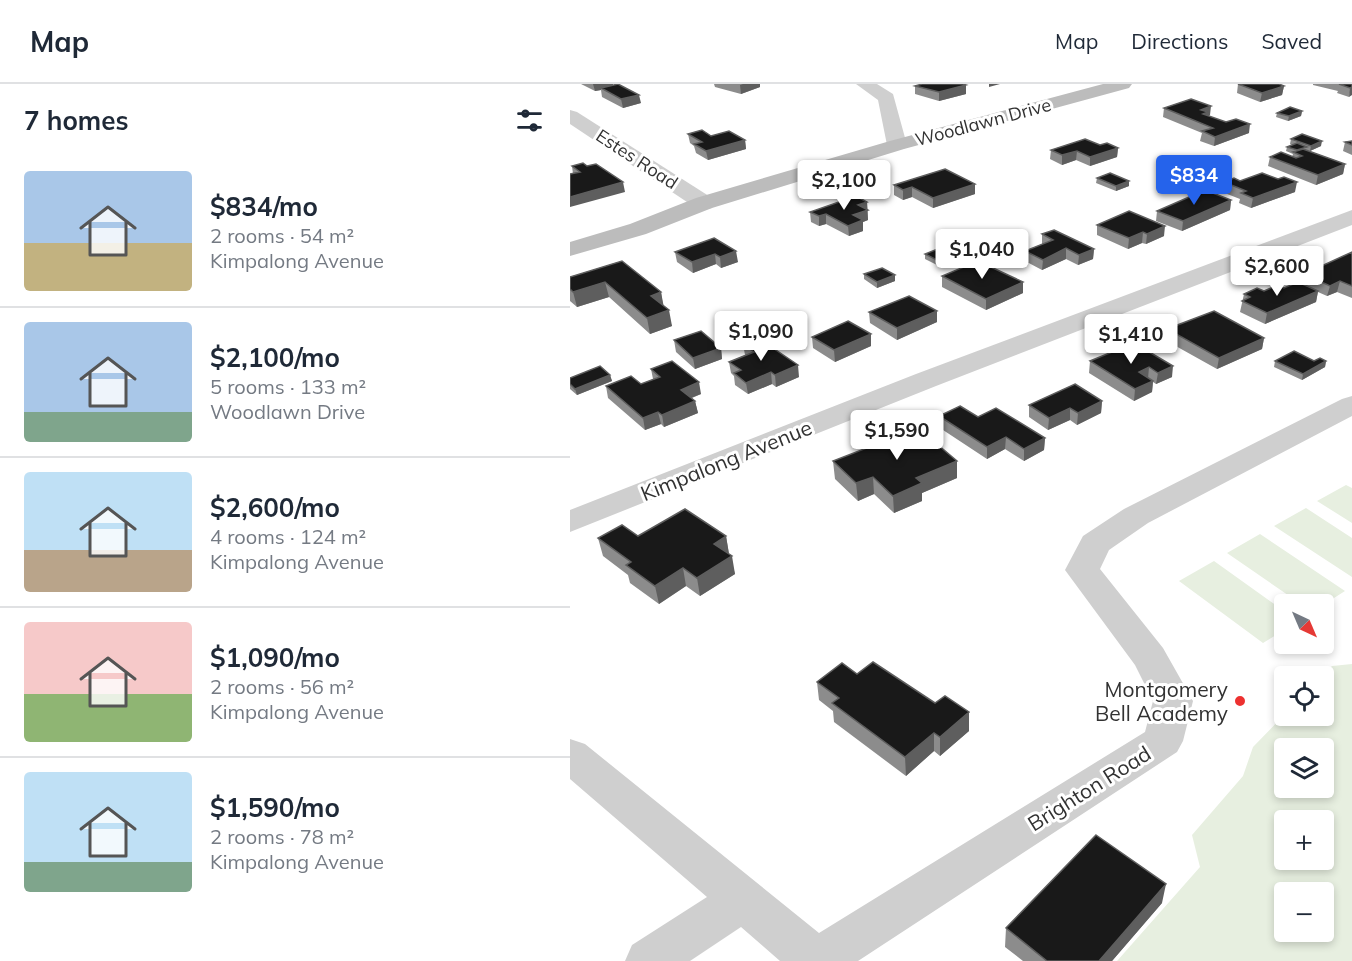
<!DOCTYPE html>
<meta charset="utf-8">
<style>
body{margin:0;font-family:Mulish,sans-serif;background:#f2f2f3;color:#1f2937;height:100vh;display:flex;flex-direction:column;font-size:22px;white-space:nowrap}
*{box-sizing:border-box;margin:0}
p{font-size:20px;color:#747a83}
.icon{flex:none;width:33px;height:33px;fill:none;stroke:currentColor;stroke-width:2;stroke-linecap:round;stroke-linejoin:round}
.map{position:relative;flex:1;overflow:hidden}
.panel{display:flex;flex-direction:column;background:#fff;width:570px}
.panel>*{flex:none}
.needle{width:39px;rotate:136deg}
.fabs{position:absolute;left:704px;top:510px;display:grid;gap:12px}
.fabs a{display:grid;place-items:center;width:60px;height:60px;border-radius:6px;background:#fff;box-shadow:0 3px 9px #0003;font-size:30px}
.price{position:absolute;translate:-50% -51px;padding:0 14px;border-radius:6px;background:#fff;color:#222;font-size:20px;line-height:39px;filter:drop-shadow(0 2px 3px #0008)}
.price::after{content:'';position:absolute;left:50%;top:36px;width:18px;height:14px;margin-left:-9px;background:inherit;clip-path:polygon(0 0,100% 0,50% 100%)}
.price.selected{background:#2563eb;color:#fff}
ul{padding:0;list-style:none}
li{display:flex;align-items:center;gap:18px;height:150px;padding:0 24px}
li+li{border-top:2px solid #e0e1e3}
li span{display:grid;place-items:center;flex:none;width:168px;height:120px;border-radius:6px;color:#555}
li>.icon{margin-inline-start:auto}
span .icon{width:72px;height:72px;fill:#fffc;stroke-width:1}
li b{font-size:26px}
h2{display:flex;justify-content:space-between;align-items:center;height:72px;padding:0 24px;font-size:26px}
header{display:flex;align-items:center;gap:36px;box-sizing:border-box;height:84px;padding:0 30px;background:#fff;border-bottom:2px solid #e0e1e3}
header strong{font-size:28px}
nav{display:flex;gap:33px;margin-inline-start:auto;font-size:21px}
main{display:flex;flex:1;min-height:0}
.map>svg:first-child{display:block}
.green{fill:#e7efe0;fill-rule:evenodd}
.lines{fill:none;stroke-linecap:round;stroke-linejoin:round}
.minor{fill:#cfcfcf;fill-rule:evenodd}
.tertiary{fill:#cfcfcf;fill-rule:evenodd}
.secondary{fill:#bcbcbc;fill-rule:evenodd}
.wall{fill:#8c8c8c}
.shaded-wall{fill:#5e5e5e}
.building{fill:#191919;stroke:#5e5e5e;stroke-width:1.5}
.poi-dot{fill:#ed3130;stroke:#fff;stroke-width:2}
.labels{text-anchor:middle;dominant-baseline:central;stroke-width:6;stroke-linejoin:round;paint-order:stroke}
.far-street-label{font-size:18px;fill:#323232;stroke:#fff}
.street-label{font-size:21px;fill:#323232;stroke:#fff}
.poi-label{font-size:21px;fill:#323232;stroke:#fff;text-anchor:end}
</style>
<header>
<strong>Map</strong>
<nav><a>Map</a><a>Directions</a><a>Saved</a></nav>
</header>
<main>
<section class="panel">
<h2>7 homes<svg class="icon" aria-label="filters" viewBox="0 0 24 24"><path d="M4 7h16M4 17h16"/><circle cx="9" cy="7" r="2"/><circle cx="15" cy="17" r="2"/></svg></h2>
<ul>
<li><span style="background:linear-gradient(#a9c7e8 60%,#c2b280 0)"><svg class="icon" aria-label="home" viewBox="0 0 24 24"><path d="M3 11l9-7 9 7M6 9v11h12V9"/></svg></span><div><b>$834/mo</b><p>2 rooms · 54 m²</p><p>Kimpalong Avenue</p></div></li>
<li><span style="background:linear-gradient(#a9c7e8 75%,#7fa58c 0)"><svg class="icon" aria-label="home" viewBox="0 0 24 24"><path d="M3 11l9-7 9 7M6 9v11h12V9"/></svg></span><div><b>$2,100/mo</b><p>5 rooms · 133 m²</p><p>Woodlawn Drive</p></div></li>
<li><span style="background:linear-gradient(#bfe0f5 65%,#b9a48a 0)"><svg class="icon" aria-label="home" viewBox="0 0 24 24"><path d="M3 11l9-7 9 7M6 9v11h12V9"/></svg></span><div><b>$2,600/mo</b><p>4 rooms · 124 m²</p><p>Kimpalong Avenue</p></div></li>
<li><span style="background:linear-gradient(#f6c9c9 60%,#8fb573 0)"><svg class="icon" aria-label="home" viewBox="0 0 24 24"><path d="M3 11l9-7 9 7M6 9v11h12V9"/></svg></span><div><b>$1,090/mo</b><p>2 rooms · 56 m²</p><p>Kimpalong Avenue</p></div></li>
<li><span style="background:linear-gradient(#bfe0f5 75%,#7fa58c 0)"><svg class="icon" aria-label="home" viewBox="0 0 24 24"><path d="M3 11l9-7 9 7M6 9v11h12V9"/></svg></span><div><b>$1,590/mo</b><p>2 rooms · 78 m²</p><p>Kimpalong Avenue</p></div></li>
</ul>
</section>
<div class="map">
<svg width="782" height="877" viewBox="0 0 782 877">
<rect width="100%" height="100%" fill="#fff"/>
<path class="green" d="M776 401 782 404V439L747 417Z
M736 424 782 454V493L704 442Z
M690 450 775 507 753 521 731 520 657 469Z
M644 477 714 527V546L693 559 609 497Z
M782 580V877H547L630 783 622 751 673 692 683 663 714 631 753 632 752 592 762 582ZM714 664H753V704H714ZM753 736V776H714V736ZM753 808V848H714V808Z"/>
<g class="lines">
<path class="minor" d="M286 0H307L323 10 337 61 334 65H320L317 61 308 16Z
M782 126V141L366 302 0 448V426L346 290Z
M782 312V332L578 439 539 466 530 485 593 564 623 617 613 657 607 668 288 877H210L171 843 120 877H55L62 861 137 813 0 695V655L15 660 249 849 575 648 583 617 565 581 495 486 513 452 554 425 772 315Z"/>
<path class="tertiary" d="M0 26 7 28 142 114 145 119 142 124 134 126 126 124 0 40Z"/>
<path class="secondary" d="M533 0H562L559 4 334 65 142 124 76 150 0 172V158L60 140 126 114 320 57Z"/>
</g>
<path class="wall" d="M11 0H43V1L71 19 53 24 32 13 31 6 25 7Z
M144 0H190V3L171 10 145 3Z
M668 0 714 2 712 11 690 18 667 9Z
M743 0H782L779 13 767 9 768 7 743 1Z
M345 2 396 10 369 17 345 10Z
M594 24 640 31 639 32 679 49 644 62 630 57 632 49 593 33Z
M732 27 731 32 718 37 706 33 707 29Z
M118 50 175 56 176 65 138 76 126 69 124 62 120 59Z
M721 55 751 62 740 67 736 66 775 80 773 90 746 101 698 82 700 73H722L723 70 716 67 717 63 722 61 720 60Z
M782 57V71L773 67 775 58Z
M530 61 548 64 547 73 520 82 506 76 492 81 480 75 481 66Z
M2 82 55 108 3 90Z
M527 94 559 97V102L546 107 526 99Z
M670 97 725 108 681 124 669 119 670 115 652 108 654 98Z
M405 100V110L363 124 342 113 333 116 324 111V101Z
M661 116 660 126 612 147 586 137 587 127Z
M297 118 298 136 293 138V147L279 152 256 140 249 142 241 138 240 128Z
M527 141 594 152 576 160 572 159 558 165 527 151Z
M472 150 524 165 523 175 508 181 496 175 472 186 455 177V167L472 160Z
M144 154 168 178 151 184 146 180 123 189 107 178 105 168Z
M782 168V214L767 208 757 212 748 208 746 218 695 240 670 228 674 210 714 204 732 199 734 190Z
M355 170 384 176 369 182 355 175Z
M52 177 91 208 93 222 102 242 80 250 39 213 7 223 0 217V193Z
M294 190 325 197 307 204 294 195Z
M372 192 453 198V209L416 226 372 203Z
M367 227V238L327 256 300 239 299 228Z
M597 245 694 254 692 265 647 285 595 256Z
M242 253 301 262 265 278 243 264Z
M104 256 151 264 152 275 125 285 106 268Z
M564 259 602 293 586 300 583 298 582 308 564 317 519 289 520 277Z
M173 260 229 293 206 303 202 300 178 310 165 301 164 292 161 289 159 278 175 271Z
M705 277H756L755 283 732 296 704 283Z
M81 285 131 310 122 314 125 317 128 329 94 343 91 340 75 346 38 314 36 302 71 300 83 295Z
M40 291 42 297 7 311 0 305V294Z
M532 317 531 329 507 341 500 336 478 346 459 333V321Z
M369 332 408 333 475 354 474 366 454 377 435 365 417 375 370 344Z
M263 377H387V394L352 409V417L324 429 304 410 288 417 265 395Z
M68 452H156L159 470 165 490 130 512 116 502 89 520 60 499 58 491 33 472 28 454Z
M287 590 365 619 399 628V647L370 672 364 667 336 692 264 638 263 627 249 616 247 598Z
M592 819 542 877H453L435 863 436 844Z"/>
<path class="shaded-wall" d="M23 0H43V3L31 4V6L25 7Z
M173 0H190V3L171 10 170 1Z
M419 0H430L419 3Z
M396 1V10L369 17V8Z
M714 2 712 11 690 18 692 9Z
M782 3V11L779 13 780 4Z
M69 11 71 19 53 24 51 15Z
M641 22 640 31 633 34 631 26Z
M732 27 731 32 718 37 719 32Z
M680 40 679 49 644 62 645 53Z
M175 56 176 65 138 76 136 67Z
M752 57 751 62 740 67 741 62Z
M548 64 547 73 520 82V73Z
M507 67 506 76 492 81V71Z
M775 80 773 90 746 101 748 91Z
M559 97V102L546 107V102Z
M53 98 55 108 0 123V113Z
M727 98 725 108 681 124 683 114Z
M405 100V110L363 124V114Z
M342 103V113L333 116V106Z
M661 116 660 126 612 147 613 137Z
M297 118 298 136 293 138V147L279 152 278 142 288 121Z
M256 130V140L249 142V132Z
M595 142 594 152 576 160 577 150Z
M573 148 572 159 558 165 559 154Z
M496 164V175L472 186 473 176Z
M524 165 523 175 508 181 509 171Z
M166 167 168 178 151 184 150 173Z
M145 170 146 180 123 189 122 178Z
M384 171V176L369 182V177Z
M325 191V197L307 204V198Z
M770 197 767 208 757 212 760 202Z
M35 198 39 213 7 223 3 208Z
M453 198V209L416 226V215Z
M748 207 746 218 695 240 697 229Z
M91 208 94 224 81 212Z
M99 226 102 242 80 250 77 234Z
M367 227V238L327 256V244Z
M301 250V262L265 278 264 266Z
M694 254 692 265 647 285 649 274Z
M151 264 152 275 125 285 123 274Z
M756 277 755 283 732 296 733 290Z
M228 281 229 293 206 303 205 291Z
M603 282 602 293 586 300 588 289Z
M579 283 578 295 569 288Z
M201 288 202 300 178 310 176 299Z
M40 291 42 297 7 311 5 305Z
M583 297 582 308 564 317 565 305Z
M129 298 131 310 113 317 111 306Z
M125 317 128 329 94 343 92 331Z
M532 317 531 329 507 341 508 329Z
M500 324V336L478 346 479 334Z
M88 328 91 340 75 346 73 334Z
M436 353 435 365 417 375V363Z
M475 354 474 366 454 377V365Z
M387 377V394L352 409V417L324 429 323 412 346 394Z
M303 393 304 410 288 417 286 399Z
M156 452 159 470 144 460Z
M162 472 165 490 130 512 127 494Z
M113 484 116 502 89 520 85 502Z
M399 628V647L370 672V653Z
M364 649V667L336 692 335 673Z
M596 800 592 819 542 877H529Z"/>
<path class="building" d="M48 0 69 11 51 15 31 4Z
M352 0H393L396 1 369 8 345 2Z
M668 0H709L714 2 692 9Z
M769 0H782V3L780 4Z
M621 15 641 22 631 26 638 28 633 30 656 38 666 35 680 40 645 53 632 47 643 44 594 24Z
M720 23 732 27 719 32 707 29Z
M132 46 141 52 159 47 175 56 136 67 124 60 132 58 118 50Z
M732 50 752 57 741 62 721 55Z
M515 55 530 61 537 59 548 64 520 73 507 67 492 71 481 66Z
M782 57V61L775 58Z
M727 59 737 63 727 66 717 63Z
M733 65 775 80 748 91 700 73 711 68 726 74 732 72 723 68Z
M13 79 17 82 26 80 53 98 0 113V90L10 88 2 82Z
M375 85 405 100 363 114 342 103 333 106 324 101Z
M540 89 559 97 546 102 527 94Z
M692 89 708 95 714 93 727 98 683 114 671 109 676 107 654 98 664 94 670 97Z
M635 106 661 116 613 137 587 127Z
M286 112 297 118 288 121 298 126 283 131 293 136 278 142 256 130 249 132 240 128Z
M559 127 595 142 577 150 573 148 559 154 527 141Z
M484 146 524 165 509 171 496 164 473 176 455 167 483 156 472 150Z
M144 154 166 167 150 173 145 170 122 178 105 168Z
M370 164 384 171 369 177 355 170Z
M782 168V202L770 197 760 202 734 190Z
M52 177 91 208 81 212 99 226 77 234 35 198 3 208 0 205V193Z
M408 177 453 198 416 215 372 192Z
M312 184 325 191 307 198 294 190Z
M728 198 748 207 697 229 672 217 680 213 674 210 687 204 694 207 708 201 714 204Z
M339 212 367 227 327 244 299 228Z
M644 227 694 254 649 274 597 245Z
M278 237 301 250 264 266 242 253Z
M131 247 151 264 123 274 104 256Z
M188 254 228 281 205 291 201 288 176 299 164 289 171 286 159 278 184 268 173 260Z
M564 259 603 282 588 289 579 283 569 288 583 297 565 305 520 277Z
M724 267 744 277 750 274 756 277 733 290 705 277Z
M102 277 129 298 111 306 125 317 92 331 88 328 73 334 36 302 61 292 71 300 90 293 81 285Z
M30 282 40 291 5 305 0 300V294Z
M505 300 532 317 508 329 500 324 479 334 459 321Z
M390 322 408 333 426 324 475 354 454 365 436 353 417 363 369 332Z
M348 344 387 377 346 394 352 399 323 412 303 393 286 399 263 377Z
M115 425 156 452 144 460 162 472 127 494 113 484 85 502 56 481 61 478 28 454 52 441 68 452Z
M303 578 365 619 375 612 399 628 370 653 364 649 335 673 262 619 269 614 247 598 272 579 287 590Z
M526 751 596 800 529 877H477L436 844Z"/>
<circle class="poi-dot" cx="670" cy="617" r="6"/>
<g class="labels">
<g class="far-street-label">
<text transform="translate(413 38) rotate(-15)">Woodlawn Drive</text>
<text transform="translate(67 75) rotate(33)">Estes Road</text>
</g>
<g class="street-label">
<text transform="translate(156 376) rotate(-22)">Kimpalong Avenue</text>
<text transform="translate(519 704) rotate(-32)">Brighton Road</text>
</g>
<g class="poi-label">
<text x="658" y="605">Montgomery<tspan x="658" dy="24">Bell Academy</tspan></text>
</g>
</g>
</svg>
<div class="fabs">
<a><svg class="needle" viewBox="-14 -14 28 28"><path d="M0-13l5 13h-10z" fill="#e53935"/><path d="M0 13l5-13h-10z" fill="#747a83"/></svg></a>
<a><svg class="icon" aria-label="locate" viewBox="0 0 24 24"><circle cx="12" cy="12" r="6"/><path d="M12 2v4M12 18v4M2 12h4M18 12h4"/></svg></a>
<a><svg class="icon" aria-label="layers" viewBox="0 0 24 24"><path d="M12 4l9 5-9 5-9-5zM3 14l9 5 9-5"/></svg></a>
<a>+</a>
<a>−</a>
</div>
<b class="price selected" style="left:624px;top:122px">$834</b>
<b class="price" style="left:274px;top:127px">$2,100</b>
<b class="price" style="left:412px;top:196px">$1,040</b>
<b class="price" style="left:707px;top:213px">$2,600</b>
<b class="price" style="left:191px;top:278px">$1,090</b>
<b class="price" style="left:561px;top:281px">$1,410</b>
<b class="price" style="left:327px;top:377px">$1,590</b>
</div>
</main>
